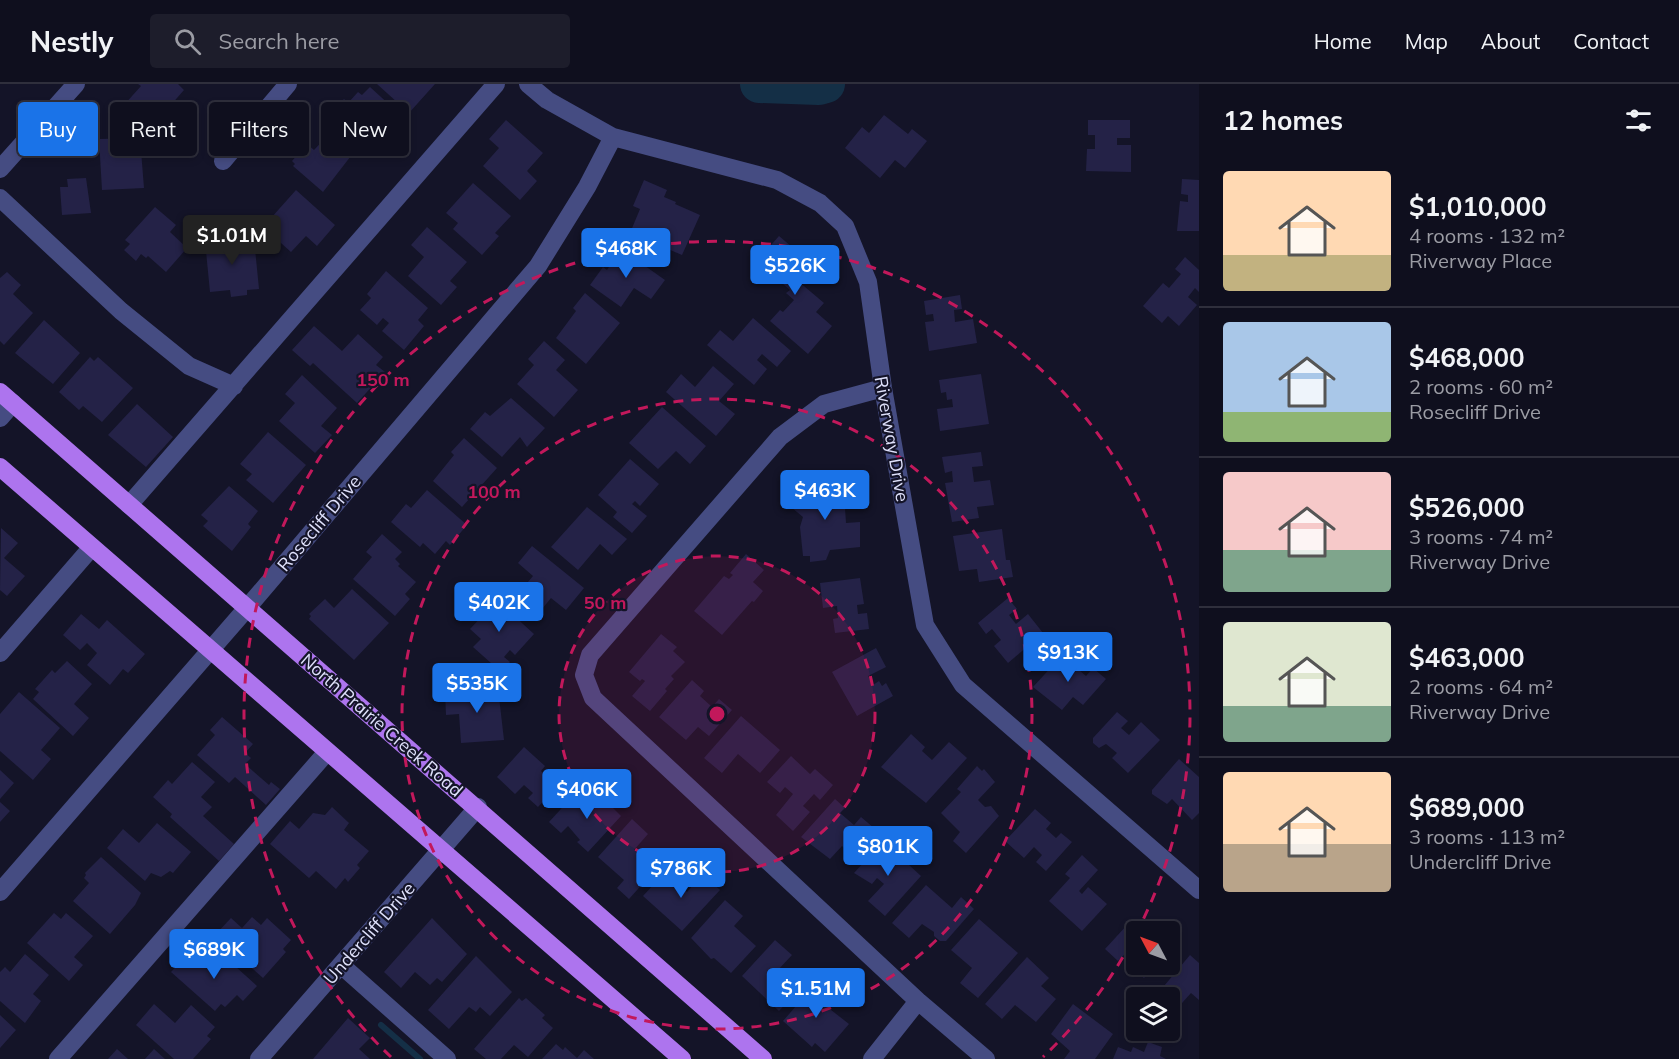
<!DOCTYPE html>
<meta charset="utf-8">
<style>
body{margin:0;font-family:Mulish,sans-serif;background:#1d1d2b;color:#f1f3f6;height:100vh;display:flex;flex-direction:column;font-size:22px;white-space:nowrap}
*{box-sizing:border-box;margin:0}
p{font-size:20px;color:#9b9ca4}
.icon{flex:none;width:33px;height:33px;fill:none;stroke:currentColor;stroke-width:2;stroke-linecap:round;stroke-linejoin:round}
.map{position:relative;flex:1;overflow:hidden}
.drawer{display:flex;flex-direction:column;background:#0f0f1e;width:480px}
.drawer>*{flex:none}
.hud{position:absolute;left:18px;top:18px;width:570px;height:54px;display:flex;gap:12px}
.needle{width:39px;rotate:311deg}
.buttons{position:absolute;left:1126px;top:837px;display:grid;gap:12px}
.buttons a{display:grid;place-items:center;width:54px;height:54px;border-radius:6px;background:#0f0f1e;box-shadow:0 3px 9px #0003,0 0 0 2px #2f2f3c;font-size:30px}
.price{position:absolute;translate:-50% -51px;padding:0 14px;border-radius:6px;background:#1a73e8;color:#fff;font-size:20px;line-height:39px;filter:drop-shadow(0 2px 3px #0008)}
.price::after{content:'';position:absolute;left:50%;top:36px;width:18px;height:14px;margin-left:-9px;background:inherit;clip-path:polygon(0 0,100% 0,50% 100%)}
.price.selected{background:#222;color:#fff}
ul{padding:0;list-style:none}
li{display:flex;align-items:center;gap:18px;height:150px;padding:0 24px}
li+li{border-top:2px solid #2f2f3c}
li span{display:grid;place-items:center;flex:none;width:168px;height:120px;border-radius:6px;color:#555}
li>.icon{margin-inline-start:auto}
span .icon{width:72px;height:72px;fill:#fffc;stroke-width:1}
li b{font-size:26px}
h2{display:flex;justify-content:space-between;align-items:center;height:72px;padding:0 24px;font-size:26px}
.pill{padding:0 21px;border-radius:6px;background:#0f0f1e;box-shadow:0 3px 9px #0003,0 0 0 2px #2f2f3c;font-size:21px;line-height:54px}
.pill.selected{background:#1a73e8;color:#fff}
header{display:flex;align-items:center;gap:36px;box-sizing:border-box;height:84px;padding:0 30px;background:#0f0f1e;border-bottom:2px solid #2f2f3c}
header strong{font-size:28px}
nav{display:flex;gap:33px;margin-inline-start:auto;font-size:21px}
.search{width:420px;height:54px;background:#1d1d2b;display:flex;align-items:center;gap:15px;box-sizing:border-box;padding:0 21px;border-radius:6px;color:#9b9ca4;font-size:22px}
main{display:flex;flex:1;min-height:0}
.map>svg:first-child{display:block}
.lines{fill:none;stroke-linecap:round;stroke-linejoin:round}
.stream{stroke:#142f46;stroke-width:6}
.river{stroke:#142f46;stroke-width:38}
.building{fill:#242247}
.minor{stroke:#454c82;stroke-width:18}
.major{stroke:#ad74ee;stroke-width:18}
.ring{fill:none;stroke:#c2185b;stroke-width:3;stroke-dasharray:10 8}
.labels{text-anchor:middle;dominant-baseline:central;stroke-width:4.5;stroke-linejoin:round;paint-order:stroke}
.street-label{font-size:18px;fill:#dfe1fb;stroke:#141428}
.centre{fill:#c2185b;stroke:#141428;stroke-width:3}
.ring-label{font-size:18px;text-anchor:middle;font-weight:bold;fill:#c2185b;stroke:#141428;stroke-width:4.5;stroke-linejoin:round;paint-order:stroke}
</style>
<header>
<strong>Nestly</strong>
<div class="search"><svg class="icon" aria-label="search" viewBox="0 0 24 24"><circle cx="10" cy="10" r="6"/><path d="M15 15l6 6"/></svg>Search here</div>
<nav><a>Home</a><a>Map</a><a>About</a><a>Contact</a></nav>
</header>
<main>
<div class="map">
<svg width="1199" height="975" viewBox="0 0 1199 975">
<rect width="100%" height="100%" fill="#141428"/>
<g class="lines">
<path class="stream" d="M381 941 420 975"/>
<path class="river" d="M759 0 819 2 826 0"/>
</g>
<path class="building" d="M138 0H178L184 6 170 22 165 17 145 40 124 21 141 2Z
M377 0H435L409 29Z
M370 3 403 33 384 53 376 46 361 62 328 33 344 15 348 19 358 8 362 11Z
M884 31 908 50 912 45 927 57 905 84 895 76 880 94 845 64 862 43 869 49Z
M506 36 543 69 527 87 537 97 520 116 483 82 499 64 489 55Z
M1088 36H1130V54H1117V61H1131V88L1086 87 1087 65H1095V51H1088Z
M331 48 354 68 323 108 293 82 295 80 292 77 307 60 314 66Z
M140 54 144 104 102 106 99 55Z
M86 94 91 129 62 131 60 103H68L67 95Z
M1182 95 1199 96V147H1177L1180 117 1188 118V111L1181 110Z
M644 96 667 106 664 113 676 118 675 120 700 131 682 171 630 149 640 125 633 122Z
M473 99 511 132 495 149 499 152 482 171 453 145 458 139 446 129Z
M296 106 335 141 317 162 306 152 291 168 263 143Z
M155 123 176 141 170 148 187 164 166 188 148 172 146 174 141 170 136 177 124 166 130 160 125 156Z
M427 143 467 178 450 197 457 203 441 221 408 192 424 173 411 161Z
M779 152 812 180 798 197 824 219 816 228 832 242 808 270 770 237 780 226 783 228 794 216 786 209 790 206 757 177Z
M254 155 259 205 247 206V211L231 213 230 206 210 208 205 157Z
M621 165 665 196 651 215 634 204 621 223 590 201 603 183 607 186Z
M1185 173 1199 186V208L1195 204 1188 213 1197 221 1179 242 1168 232 1162 239 1143 222 1163 199 1169 204 1181 190 1175 185Z
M386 187 428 224 418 236 424 242 404 266 382 247 389 239 383 234 377 241 360 226 371 214 367 210Z
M7 188 21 201 13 210 33 229 4 261 0 257V194Z
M585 209 620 239 586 280 556 254 576 227 573 224Z
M960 211 962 225 954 226 955 238 973 235 977 259 929 267 925 238 934 237 933 230 926 231 924 217Z
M753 234 791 267 777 283 762 270 757 276 767 285 754 301 707 261 720 246 733 257Z
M44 236 80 269 53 300 15 269Z
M314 242 342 267 358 250 383 273 376 281 385 288 357 319 313 279 310 282 292 266Z
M544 257 565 276 556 286 578 306 554 333 517 300 534 281 528 275Z
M90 273 94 277 98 273 133 304 102 338 83 322 79 326 59 308Z
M713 282 734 300 719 317 735 330 716 352 666 308 681 290 695 303Z
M981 290 989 340 940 347 937 325 953 323 952 315 947 316 946 308 941 309 939 296Z
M302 291 337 324 321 342 332 351 315 369 279 337 295 319 285 310Z
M511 314 545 344 527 363 520 353 502 373 470 345 485 328 490 332Z
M137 320 173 353 146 383 108 351Z
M662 323 706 362 690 380 676 367 658 385 629 359Z
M268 348 306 381 273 419 246 396 252 390 240 380Z
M464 354 497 384 462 423 433 397 454 371 451 368Z
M981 368 983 382 972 383 974 398 990 396 994 421 977 423 979 434 952 438 945 399 953 398 952 387 945 389 942 373Z
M630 375 659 400 640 422 635 417 632 420 647 432 632 449 613 433 617 428 598 411Z
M819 390 845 411 839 419 845 424 846 439 860 438V463L830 466 826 476 810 478V472H803L800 443 803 433 791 423Z
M229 402 258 427 248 440 251 443 232 467 203 442 208 437 201 431Z
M427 406 467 441 450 461 446 457 435 470 423 459 420 463 391 438 406 420 411 424Z
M587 423 627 455 612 471 600 460 578 486 551 463Z
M1 444 18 459 4 474 25 492 7 512 0 506Z
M1002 445 1006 476H1010L1013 493 979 498 977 485 959 487 953 452Z
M382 450 402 468 395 475 400 480 398 482 416 498 405 510 410 515 395 532 353 495 372 473 366 468Z
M532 462 584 504 566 526 551 514 538 530 516 512 533 492 518 479Z
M746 470 764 486 753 498 763 507 754 518 752 517 722 551 694 527 724 492 729 495 733 491 730 489Z
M860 494 864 520 857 521 858 530 867 529 869 545 835 549 833 535 838 534 837 522 823 524 820 499Z
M352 505 389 539 354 576 309 535 311 532 309 530 325 515 334 524Z
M490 510 534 550 515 571 510 566 504 573 510 578 501 588 473 563 481 555 470 545 486 528 479 523Z
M1008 514 1017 525 1009 531 1016 540 1028 530 1043 549 1008 579 994 562 1001 556 992 545 986 550 978 539Z
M81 530 99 545 107 536 145 570 128 589 123 585 110 601 87 581 97 569 87 559 80 566 63 551Z
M661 550 677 563 673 567 685 578 671 592 674 595 665 605 667 607 650 627 632 612 645 597 642 595 640 597 629 588Z
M876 564 886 583 868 592 873 601 879 597 882 602 886 599 893 612 857 632 832 588Z
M1066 567 1076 575 1072 580 1086 592 1093 584 1106 595 1083 621 1073 613 1062 626 1033 603Z
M67 577 92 600 74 620 89 634 73 652 33 615 39 608 35 605 52 586 55 589Z
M692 596 704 607 700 612 712 623 719 615 732 626 709 652 698 643 686 656 659 633Z
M498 604 504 656 461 659 459 630 446 631 445 608Z
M19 608 60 644 41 666 51 675 33 696 0 667V630Z
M1117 628 1128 637 1121 644 1129 651 1141 638 1160 656 1128 689 1112 674 1117 669 1106 660 1099 664 1093 659V654Z
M741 632 780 666 760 689 738 670 722 689 704 674Z
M222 633 253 660 245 669 251 674 245 680 269 701 271 698 280 705 266 721 235 693 229 699 197 671 215 651 210 646Z
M911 650 925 663 922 667 932 676 949 658 967 674 926 719 881 683Z
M524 663 545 682 541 687 547 693 553 690 560 699 538 723 528 714 533 709 524 701 515 710 497 693Z
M791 672 810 690 815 685 833 701 820 716 814 710 803 722 810 728 793 747 776 731 793 710 785 703 780 709 767 698Z
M1179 675 1199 693V729L1192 736 1172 715 1167 720 1152 710V706Z
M192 678 215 698 201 713 212 723 203 732 234 760 219 777 170 733 172 730 153 713 168 696 172 700Z
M977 682 982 687 984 685 995 698 978 716 985 723 991 722 999 732 966 769 953 757 960 748 941 729 961 708 957 705Z
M0 686 14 699 0 715Z
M595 706 621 732 588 768 577 758 580 756 568 742 561 749 549 738 571 714 580 723Z
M835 715 845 724 840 729 854 741 861 733 874 744 851 770 842 762 830 775 801 753Z
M0 718 10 727 0 738Z
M332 723 349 739 344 746 369 767 357 781 360 784 348 798 345 794 336 805 316 787 309 794 270 760 290 737 299 745 313 729 325 731Z
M1035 725 1051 739 1046 745 1056 754 1061 749 1072 758 1046 787 1036 778 1042 771 1034 763 1024 774 1005 757Z
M632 735 648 750 634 766 639 770 650 765 663 777 629 815 617 804 624 796 598 773Z
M157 739 191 768 173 789 170 787 161 793 151 789 145 797 107 764 123 745 139 759Z
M883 757 921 792 885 832 868 817 884 800 877 794 872 800 854 789Z
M1082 771 1098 786 1079 807 1082 810 1088 803 1107 820 1082 847 1049 817 1070 794 1065 790Z
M101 773 141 809 135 821 110 850 73 817 89 799 84 794 86 791 85 789Z
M665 788 687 808 703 790 720 806 682 847 643 812Z
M926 801 952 824 961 813 974 825 946 857H940L934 852V848L922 840 909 854 892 839Z
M725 816 743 832 734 842 756 862 731 889 714 874 711 875 691 854Z
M54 829 61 835 66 829 93 852 74 873 83 881 69 897 27 859Z
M252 833 261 841 267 834 291 856 283 865 286 868 263 894 215 851 231 834 242 844Z
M432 834 467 870 442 898 437 894 430 901 415 888 401 904 384 888Z
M979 835 1018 869 978 914 960 899 972 884 951 866Z
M1148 835 1159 845 1161 842 1166 848H1136Z
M1128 840 1137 849V880H1156L1144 894 1134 884 1136 882 1126 869 1118 877 1105 865Z
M775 856 792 871 777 887 783 892 789 885 793 889 796 885 807 897 779 927 742 892Z
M215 864 257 902 243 917 237 911 225 923 221 920 215 927 171 888 187 871 199 881Z
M25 870 49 891 33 910 41 917 25 939 0 917V888L5 883 10 888Z
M1190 871 1199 879V916L1191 909 1182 919 1164 902Z
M476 872 512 908 490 932 480 923 476 928 469 923 449 945 428 926Z
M1027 873 1049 894 1041 902 1056 915 1036 938 1015 921 1002 935 985 920Z
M817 898 834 914 826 922 849 940 825 968 815 959 812 963 783 937Z
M519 914 522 917 526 914 545 931 542 934 553 944 528 973 514 961 501 975H486L474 965Z
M154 920 175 939 191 921 215 943 207 952 211 955 193 975H174L136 941Z
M1073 920 1113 950 1095 975H1064L1070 967 1051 950Z
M0 931 16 946 0 964Z
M348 934 370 954 359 965 370 975H313Z
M1148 958 1162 963 1160 972 1166 975H1113L1118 963 1131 968 1133 963 1144 968Z
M556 960 563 966 565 963 577 974 584 966 594 975H542Z
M117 965 128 975H108Z
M154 965 165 975H145Z"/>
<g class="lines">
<path class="minor" d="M528 0 547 16 613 53 777 96 820 119 845 142 868 198 883 304 925 541 963 601 1199 806
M223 77 288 0
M0 85 76 0
M0 114 121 227 189 282 234 302
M883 304 824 320 780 353 590 571 584 591 593 614 918 917 986 975
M0 334 13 319
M129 421 496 0
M0 569 92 463
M0 808 247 524 538 182 587 103 613 53
M341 881 447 975
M58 975 327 668
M259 975 478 723
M872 975 918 917"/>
<path class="major" d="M0 308 763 975
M0 383 682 975"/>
</g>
<circle cx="717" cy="630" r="158" fill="#c2185b" fill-opacity=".12"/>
<g class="ring">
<circle cx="717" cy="630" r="158"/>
<circle cx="717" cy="630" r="315"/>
<path d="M391 973A473 473 0 1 1 1043 973"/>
</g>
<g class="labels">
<g class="street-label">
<text transform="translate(892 355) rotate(80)">Riverway Drive</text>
<text transform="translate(319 439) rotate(-50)">Rosecliff Drive</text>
<text transform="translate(382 641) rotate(41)">North Prairie Creek Road</text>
<text transform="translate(369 849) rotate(-49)">Undercliff Drive</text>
</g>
</g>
<circle cx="717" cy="630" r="9" class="centre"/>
<g class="ring-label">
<text x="383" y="302">150 m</text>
<text x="494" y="414">100 m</text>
<text x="605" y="525">50 m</text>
</g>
</svg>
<div class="buttons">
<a><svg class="needle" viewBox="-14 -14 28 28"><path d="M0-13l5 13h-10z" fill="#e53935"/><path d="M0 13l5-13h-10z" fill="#9b9ca4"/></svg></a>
<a><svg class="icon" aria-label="layers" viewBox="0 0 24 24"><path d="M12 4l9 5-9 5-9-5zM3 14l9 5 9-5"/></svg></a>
</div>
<b class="price selected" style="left:232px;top:182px">$1.01M</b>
<b class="price" style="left:626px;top:195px">$468K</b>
<b class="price" style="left:795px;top:212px">$526K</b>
<b class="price" style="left:825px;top:437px">$463K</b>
<b class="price" style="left:499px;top:549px">$402K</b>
<b class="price" style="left:1068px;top:599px">$913K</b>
<b class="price" style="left:477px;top:630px">$535K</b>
<b class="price" style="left:587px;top:736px">$406K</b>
<b class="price" style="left:888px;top:793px">$801K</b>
<b class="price" style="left:681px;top:815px">$786K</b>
<b class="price" style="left:214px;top:896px">$689K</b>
<b class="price" style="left:816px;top:935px">$1.51M</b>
<div class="hud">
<a class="pill selected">Buy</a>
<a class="pill">Rent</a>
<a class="pill">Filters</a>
<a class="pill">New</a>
</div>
</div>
<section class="drawer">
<h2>12 homes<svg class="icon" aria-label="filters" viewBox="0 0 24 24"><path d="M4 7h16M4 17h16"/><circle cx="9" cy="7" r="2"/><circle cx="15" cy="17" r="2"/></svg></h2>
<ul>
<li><span style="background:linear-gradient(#ffd9b3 70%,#c2b280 0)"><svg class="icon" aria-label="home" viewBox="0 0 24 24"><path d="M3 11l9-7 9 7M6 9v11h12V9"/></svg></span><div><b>$1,010,000</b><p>4 rooms · 132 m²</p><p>Riverway Place</p></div></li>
<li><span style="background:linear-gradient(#a9c7e8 75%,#8fb573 0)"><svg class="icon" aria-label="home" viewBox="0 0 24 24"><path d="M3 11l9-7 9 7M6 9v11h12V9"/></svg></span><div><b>$468,000</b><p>2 rooms · 60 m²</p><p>Rosecliff Drive</p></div></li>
<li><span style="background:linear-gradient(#f6c9c9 65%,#7fa58c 0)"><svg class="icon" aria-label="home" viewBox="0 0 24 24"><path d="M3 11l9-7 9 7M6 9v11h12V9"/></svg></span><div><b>$526,000</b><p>3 rooms · 74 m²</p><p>Riverway Drive</p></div></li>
<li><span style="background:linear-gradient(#dfe7d0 70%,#7fa58c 0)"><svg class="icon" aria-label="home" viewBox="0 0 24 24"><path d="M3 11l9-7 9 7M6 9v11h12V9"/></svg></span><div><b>$463,000</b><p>2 rooms · 64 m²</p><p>Riverway Drive</p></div></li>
<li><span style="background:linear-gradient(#ffd9b3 60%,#b9a48a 0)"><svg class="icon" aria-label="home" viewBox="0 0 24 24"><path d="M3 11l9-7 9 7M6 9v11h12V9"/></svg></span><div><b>$689,000</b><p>3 rooms · 113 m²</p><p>Undercliff Drive</p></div></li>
</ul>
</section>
</main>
